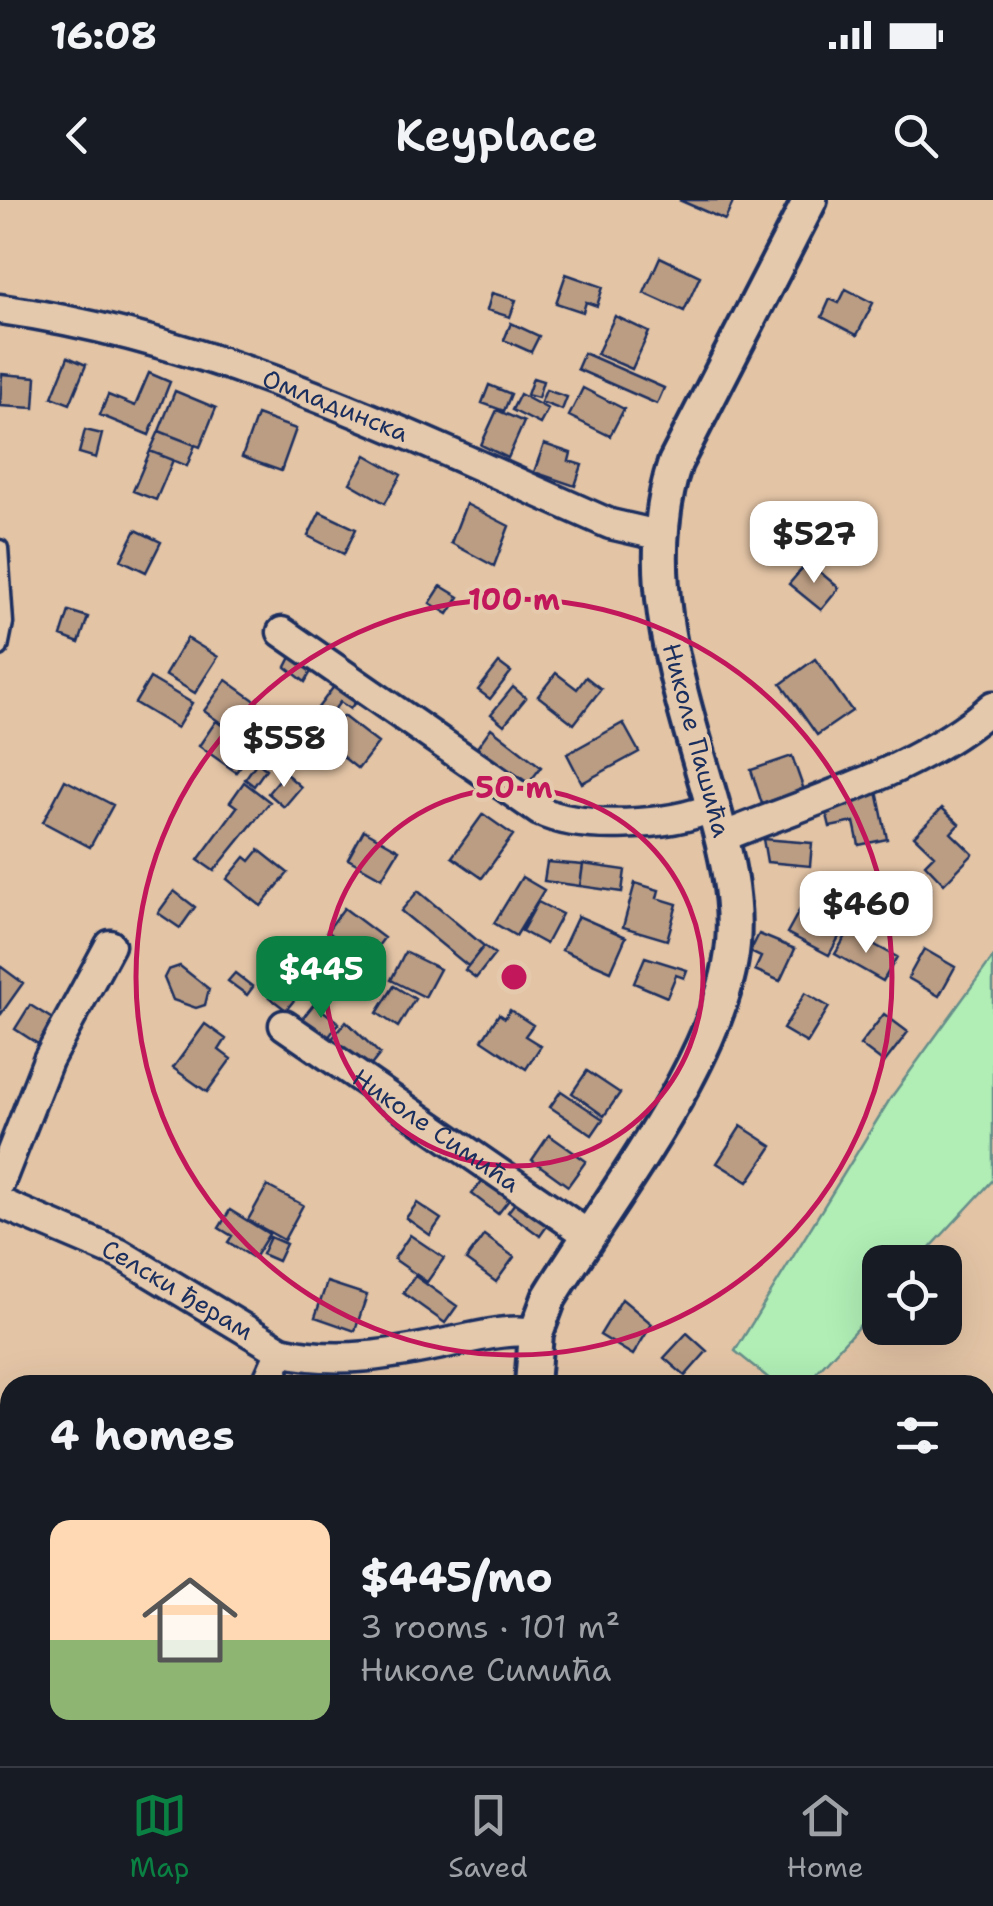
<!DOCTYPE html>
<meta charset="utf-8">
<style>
body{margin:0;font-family:"Shantell Sans",sans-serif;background:#20242c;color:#f1f3f6;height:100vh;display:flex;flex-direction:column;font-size:38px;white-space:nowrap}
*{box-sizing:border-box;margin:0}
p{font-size:32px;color:#9ea1a6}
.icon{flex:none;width:55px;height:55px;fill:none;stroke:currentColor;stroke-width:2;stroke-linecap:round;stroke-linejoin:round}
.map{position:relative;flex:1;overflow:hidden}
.drawer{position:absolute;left:0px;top:1175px;width:995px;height:392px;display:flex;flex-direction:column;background:#171b24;border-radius:30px 30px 0 0;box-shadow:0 10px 40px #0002}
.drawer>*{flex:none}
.tools{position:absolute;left:862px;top:1045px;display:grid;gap:20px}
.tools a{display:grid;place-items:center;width:100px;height:100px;border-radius:20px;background:#171b24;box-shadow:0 10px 40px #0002;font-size:50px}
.price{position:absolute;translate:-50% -85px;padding:0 22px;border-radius:20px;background:#fff;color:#222;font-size:32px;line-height:65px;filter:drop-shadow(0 2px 5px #0008)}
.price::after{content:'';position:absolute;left:50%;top:60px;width:30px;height:22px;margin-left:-15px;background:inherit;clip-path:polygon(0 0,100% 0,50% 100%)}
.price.current{background:#0b8043;color:#fff}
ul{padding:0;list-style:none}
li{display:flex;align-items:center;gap:30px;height:250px;padding:0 50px}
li+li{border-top:2px solid #363941}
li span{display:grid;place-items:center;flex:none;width:280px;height:200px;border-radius:20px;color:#555}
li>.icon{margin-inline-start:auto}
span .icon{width:120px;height:120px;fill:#fffc;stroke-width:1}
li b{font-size:42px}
h2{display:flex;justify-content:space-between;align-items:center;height:120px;padding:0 50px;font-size:42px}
.status{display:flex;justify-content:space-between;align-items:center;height:70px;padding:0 50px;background:#171b24;direction:ltr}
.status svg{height:28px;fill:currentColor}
header{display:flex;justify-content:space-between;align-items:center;height:130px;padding:0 50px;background:#171b24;font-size:45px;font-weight:600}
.dock{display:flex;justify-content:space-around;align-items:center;height:140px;border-top:2px solid #363941;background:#171b24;font-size:28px;color:#9ea1a6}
.dock a{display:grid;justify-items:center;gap:5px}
.dock .current{color:#0b8043}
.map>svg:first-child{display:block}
.green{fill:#b0eeb5;stroke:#668e8a;stroke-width:2.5}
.building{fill:#bb9d83;stroke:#1b2f5e;stroke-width:2.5}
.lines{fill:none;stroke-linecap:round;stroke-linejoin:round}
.service-casing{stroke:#1b2f5e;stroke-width:21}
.minor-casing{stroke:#1b2f5e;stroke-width:35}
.tertiary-casing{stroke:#1b2f5e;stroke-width:40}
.service{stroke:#e5c9ac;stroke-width:14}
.minor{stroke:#e5c9ac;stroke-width:28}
.tertiary{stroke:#e5c9ac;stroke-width:32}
.ring{fill:none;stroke:#c2185b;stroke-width:5}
.labels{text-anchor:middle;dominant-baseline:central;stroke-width:8;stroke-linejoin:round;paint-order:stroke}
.street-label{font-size:25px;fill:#1b2f5e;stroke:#e5c9ac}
.centre{fill:#c2185b;stroke:#e5c9ac;stroke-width:5}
.ring-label{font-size:30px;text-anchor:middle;font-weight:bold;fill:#c2185b;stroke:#e5c9ac;stroke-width:8;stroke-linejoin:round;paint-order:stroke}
</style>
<div class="status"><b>16:08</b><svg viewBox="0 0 49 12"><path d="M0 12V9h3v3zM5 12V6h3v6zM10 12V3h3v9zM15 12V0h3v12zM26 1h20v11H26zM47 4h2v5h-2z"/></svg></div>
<header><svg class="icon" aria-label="back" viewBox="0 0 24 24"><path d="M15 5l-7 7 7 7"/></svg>Keyplace<svg class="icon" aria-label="search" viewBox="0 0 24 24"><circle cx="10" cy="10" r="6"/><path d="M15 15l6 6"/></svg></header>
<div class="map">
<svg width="993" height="1566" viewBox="0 0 993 1566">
<rect width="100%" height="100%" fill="#e3c4a5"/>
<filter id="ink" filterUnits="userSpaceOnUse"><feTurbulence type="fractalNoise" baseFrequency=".01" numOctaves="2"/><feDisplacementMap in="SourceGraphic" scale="20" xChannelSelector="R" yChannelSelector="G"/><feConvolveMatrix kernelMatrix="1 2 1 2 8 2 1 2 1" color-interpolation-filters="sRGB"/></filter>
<g filter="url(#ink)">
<path class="green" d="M993 757V980L917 1062H880V1103L805 1185H777L735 1151 890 899Z"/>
<path class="building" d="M679 0H734L725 20Z
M660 57 700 76 684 111 644 93Z
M566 74 603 87 597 106 586 102 583 112 556 103Z
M846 89 873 103 857 135 822 117 830 99 839 103Z
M492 93 516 100 510 117 487 110Z
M615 116 649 132 632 169 597 154Z
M511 123 539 136 531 152 504 140Z
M584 153 664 188 657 204 577 169Z
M68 157 86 165 70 204 52 197Z
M149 173 170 182 149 235 100 215 108 195 135 206Z
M2 174 36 177 34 208 0 206Z
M533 178 543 181 538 198 527 195Z
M489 185 511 194 504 211 482 203Z
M583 188 624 209 610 236 569 216Z
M546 190 567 197 562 210 541 202Z
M175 191 216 208 200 247 159 231Z
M520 194 548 209 540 224 512 210Z
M497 210 524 222 508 258 481 245Z
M257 215 296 229 281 271 242 257Z
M85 230 102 234 96 258 79 253Z
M159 231 195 245 187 266 150 251Z
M544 244 571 253 569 261 582 265 575 286 534 272Z
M150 251 173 260 156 300 133 291Z
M366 255 401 275 385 303 350 283Z
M466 304 509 326 494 366 451 343Z
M320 312 356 329 344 354 308 336Z
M136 330 161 342 146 372 121 360Z
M808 362 839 388 821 410 789 384Z
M441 386 459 397 448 414 430 403Z
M69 411 88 417 79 443 61 436Z
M187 438 218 457 195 493 165 475Z
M292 455 313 468 305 482 286 467Z
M815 459 852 511 817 535 781 484Z
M499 463 511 472 490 499 478 490Z
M556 473 577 489 586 477 601 489 574 524 538 496Z
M150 478 192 503 177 528 135 503Z
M226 480 264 507 242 538 204 511Z
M338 481 359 497 350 509 340 502 328 518 317 509Z
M513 487 526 498 504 525 491 514Z
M343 516 378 543 358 569 323 541Z
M216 521 254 548 236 572 199 546Z
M623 523 639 552 582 583 567 554Z
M491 528 541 567 526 587 476 549Z
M792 556 804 590 762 604 751 570Z
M257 562 266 569 254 586 245 579Z
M285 573 301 587 284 607 268 593Z
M65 580 113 605 90 647 43 622Z
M244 582 270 602 214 671 198 660 237 607 230 602Z
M877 591 887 639 859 645 854 622 830 627 824 602Z
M942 608 959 624 951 633 973 654 944 684 925 664 934 655 914 636Z
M483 614 513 635 482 678 452 657Z
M364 630 399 650 382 678 348 659Z
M763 639 812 643 810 666 767 662Z
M259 650 288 673 261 706 227 679 245 657 250 661Z
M547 662 583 665 580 686 544 681Z
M583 664 625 670 622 692 580 686Z
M522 677 544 690 516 736 494 723Z
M903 681 931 689 924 710 896 702Z
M635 683 659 690 657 698 677 704 667 740 623 727Z
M174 691 195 707 180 728 158 713Z
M418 691 484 746 468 766 401 711Z
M538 702 562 714 546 744 522 731Z
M803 704 845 726 829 755 787 733Z
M344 708 384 738 367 761 327 731Z
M578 716 626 737 611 771 562 750Z
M849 731 897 757 883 781 835 754Z
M759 734 795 749 780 781 755 770 761 757 750 752Z
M484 746 495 754 476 778 465 770Z
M924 749 955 767 939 796 908 778Z
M405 752 440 769 425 797 391 780Z
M645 757 687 770 684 778 676 775 667 797 634 783Z
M0 766 23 783 1 814 0 813Z
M180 766 209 789 205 805 196 808 173 800 164 778 168 770Z
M235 773 253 787 247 795 228 781Z
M289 774 305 787 286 810 269 797Z
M394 786 415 799 398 827 377 813Z
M805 793 829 807 807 843 783 829Z
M314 804 339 823 328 838 302 819Z
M30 805 54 820 38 844 15 829Z
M510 810 533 825 525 836 541 846 526 869 482 840 499 814 505 818Z
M884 814 908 832 884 863 860 845Z
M346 821 380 854 365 873 328 844Z
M205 824 226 839 219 850 231 859 207 892 173 868Z
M587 871 620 893 604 916 572 893Z
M561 891 603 919 592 935 550 907Z
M741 926 772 946 748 982 717 963Z
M549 935 586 961 568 986 532 960Z
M489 972 515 992 498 1014 472 994Z
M267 986 303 1005 284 1040 248 1020Z
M521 995 552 1019 540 1036 508 1012Z
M417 1003 441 1019 430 1035 406 1018Z
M230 1010 269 1034 254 1058 228 1042 232 1036 219 1028Z
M410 1035 444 1058 427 1082 394 1059Z
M484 1035 514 1057 496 1082 466 1060Z
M270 1037 286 1044 278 1061 262 1054Z
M415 1076 457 1106 445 1123 403 1093Z
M327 1082 367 1095 355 1131 315 1117Z
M622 1099 652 1124 633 1155 600 1135Z
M687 1133 707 1151 685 1176 664 1158Z
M368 1558H389L384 1566H370L365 1563Z
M719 1558H763V1566H719Z"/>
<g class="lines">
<g class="service-casing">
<path id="service" d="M0 348 5 423 0 448"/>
</g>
<g class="minor-casing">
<g id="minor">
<path id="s1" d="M0 109C217 139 412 237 610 324L658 335"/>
<path d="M282 432 540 611C582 631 670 626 714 607"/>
<path d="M725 636C814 599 920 571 993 506"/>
<path id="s2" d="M284 825 587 1034"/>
<path d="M0 982 48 860 110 745"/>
<path id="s3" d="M0 1003 120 1054 281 1151C337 1165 396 1154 451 1142 479 1137 507 1128 536 1133"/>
<path d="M266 1185 281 1151"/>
</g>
</g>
<g class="tertiary-casing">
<path id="tertiary" d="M532 1185 536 1133 549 1098C608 1000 723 857 733 744 737 697 725 648 712 603 681 494 638 375 675 263L810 0
M670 1566 671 1558"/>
</g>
<use href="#service" class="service"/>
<use href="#minor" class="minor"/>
<use href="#tertiary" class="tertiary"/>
</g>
</g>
<g class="ring">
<circle cx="514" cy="777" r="189"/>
<circle cx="514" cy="777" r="378"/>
</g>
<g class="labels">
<g class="street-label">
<text stroke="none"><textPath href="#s1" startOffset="350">Омладинска</textPath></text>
<text transform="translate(697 540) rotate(75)">Николе Пашића</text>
<text stroke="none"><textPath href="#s2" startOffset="185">Николе Симића</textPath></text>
<text stroke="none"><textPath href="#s3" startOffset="198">Селски ђерам</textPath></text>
</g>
</g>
<circle cx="514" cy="777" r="15" class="centre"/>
<g class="ring-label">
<text x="514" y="410">100 m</text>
<text x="514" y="598">50 m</text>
</g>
</svg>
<div class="tools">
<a><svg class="icon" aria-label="locate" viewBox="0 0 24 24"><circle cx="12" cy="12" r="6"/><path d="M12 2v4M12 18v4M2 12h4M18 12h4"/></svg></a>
</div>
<b class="price" style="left:814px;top:386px">$527</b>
<b class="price" style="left:284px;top:590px">$558</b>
<b class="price" style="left:866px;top:756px">$460</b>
<b class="price current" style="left:321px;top:821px">$445</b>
<section class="drawer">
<h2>4 homes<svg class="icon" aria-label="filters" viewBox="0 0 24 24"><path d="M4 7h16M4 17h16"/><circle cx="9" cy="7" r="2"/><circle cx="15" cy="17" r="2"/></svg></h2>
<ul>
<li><span style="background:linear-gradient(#ffd9b3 60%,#8fb573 0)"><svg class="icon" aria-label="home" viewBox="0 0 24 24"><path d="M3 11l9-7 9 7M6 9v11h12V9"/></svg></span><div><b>$445/mo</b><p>3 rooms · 101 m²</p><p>Николе Симића</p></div></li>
</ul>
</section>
</div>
<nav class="dock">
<a class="current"><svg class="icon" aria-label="map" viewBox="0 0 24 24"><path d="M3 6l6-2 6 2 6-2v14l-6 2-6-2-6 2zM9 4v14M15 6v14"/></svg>Map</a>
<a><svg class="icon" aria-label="saved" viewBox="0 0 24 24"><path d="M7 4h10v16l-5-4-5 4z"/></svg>Saved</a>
<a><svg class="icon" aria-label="home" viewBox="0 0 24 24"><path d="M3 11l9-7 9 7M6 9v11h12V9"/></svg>Home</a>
</nav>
